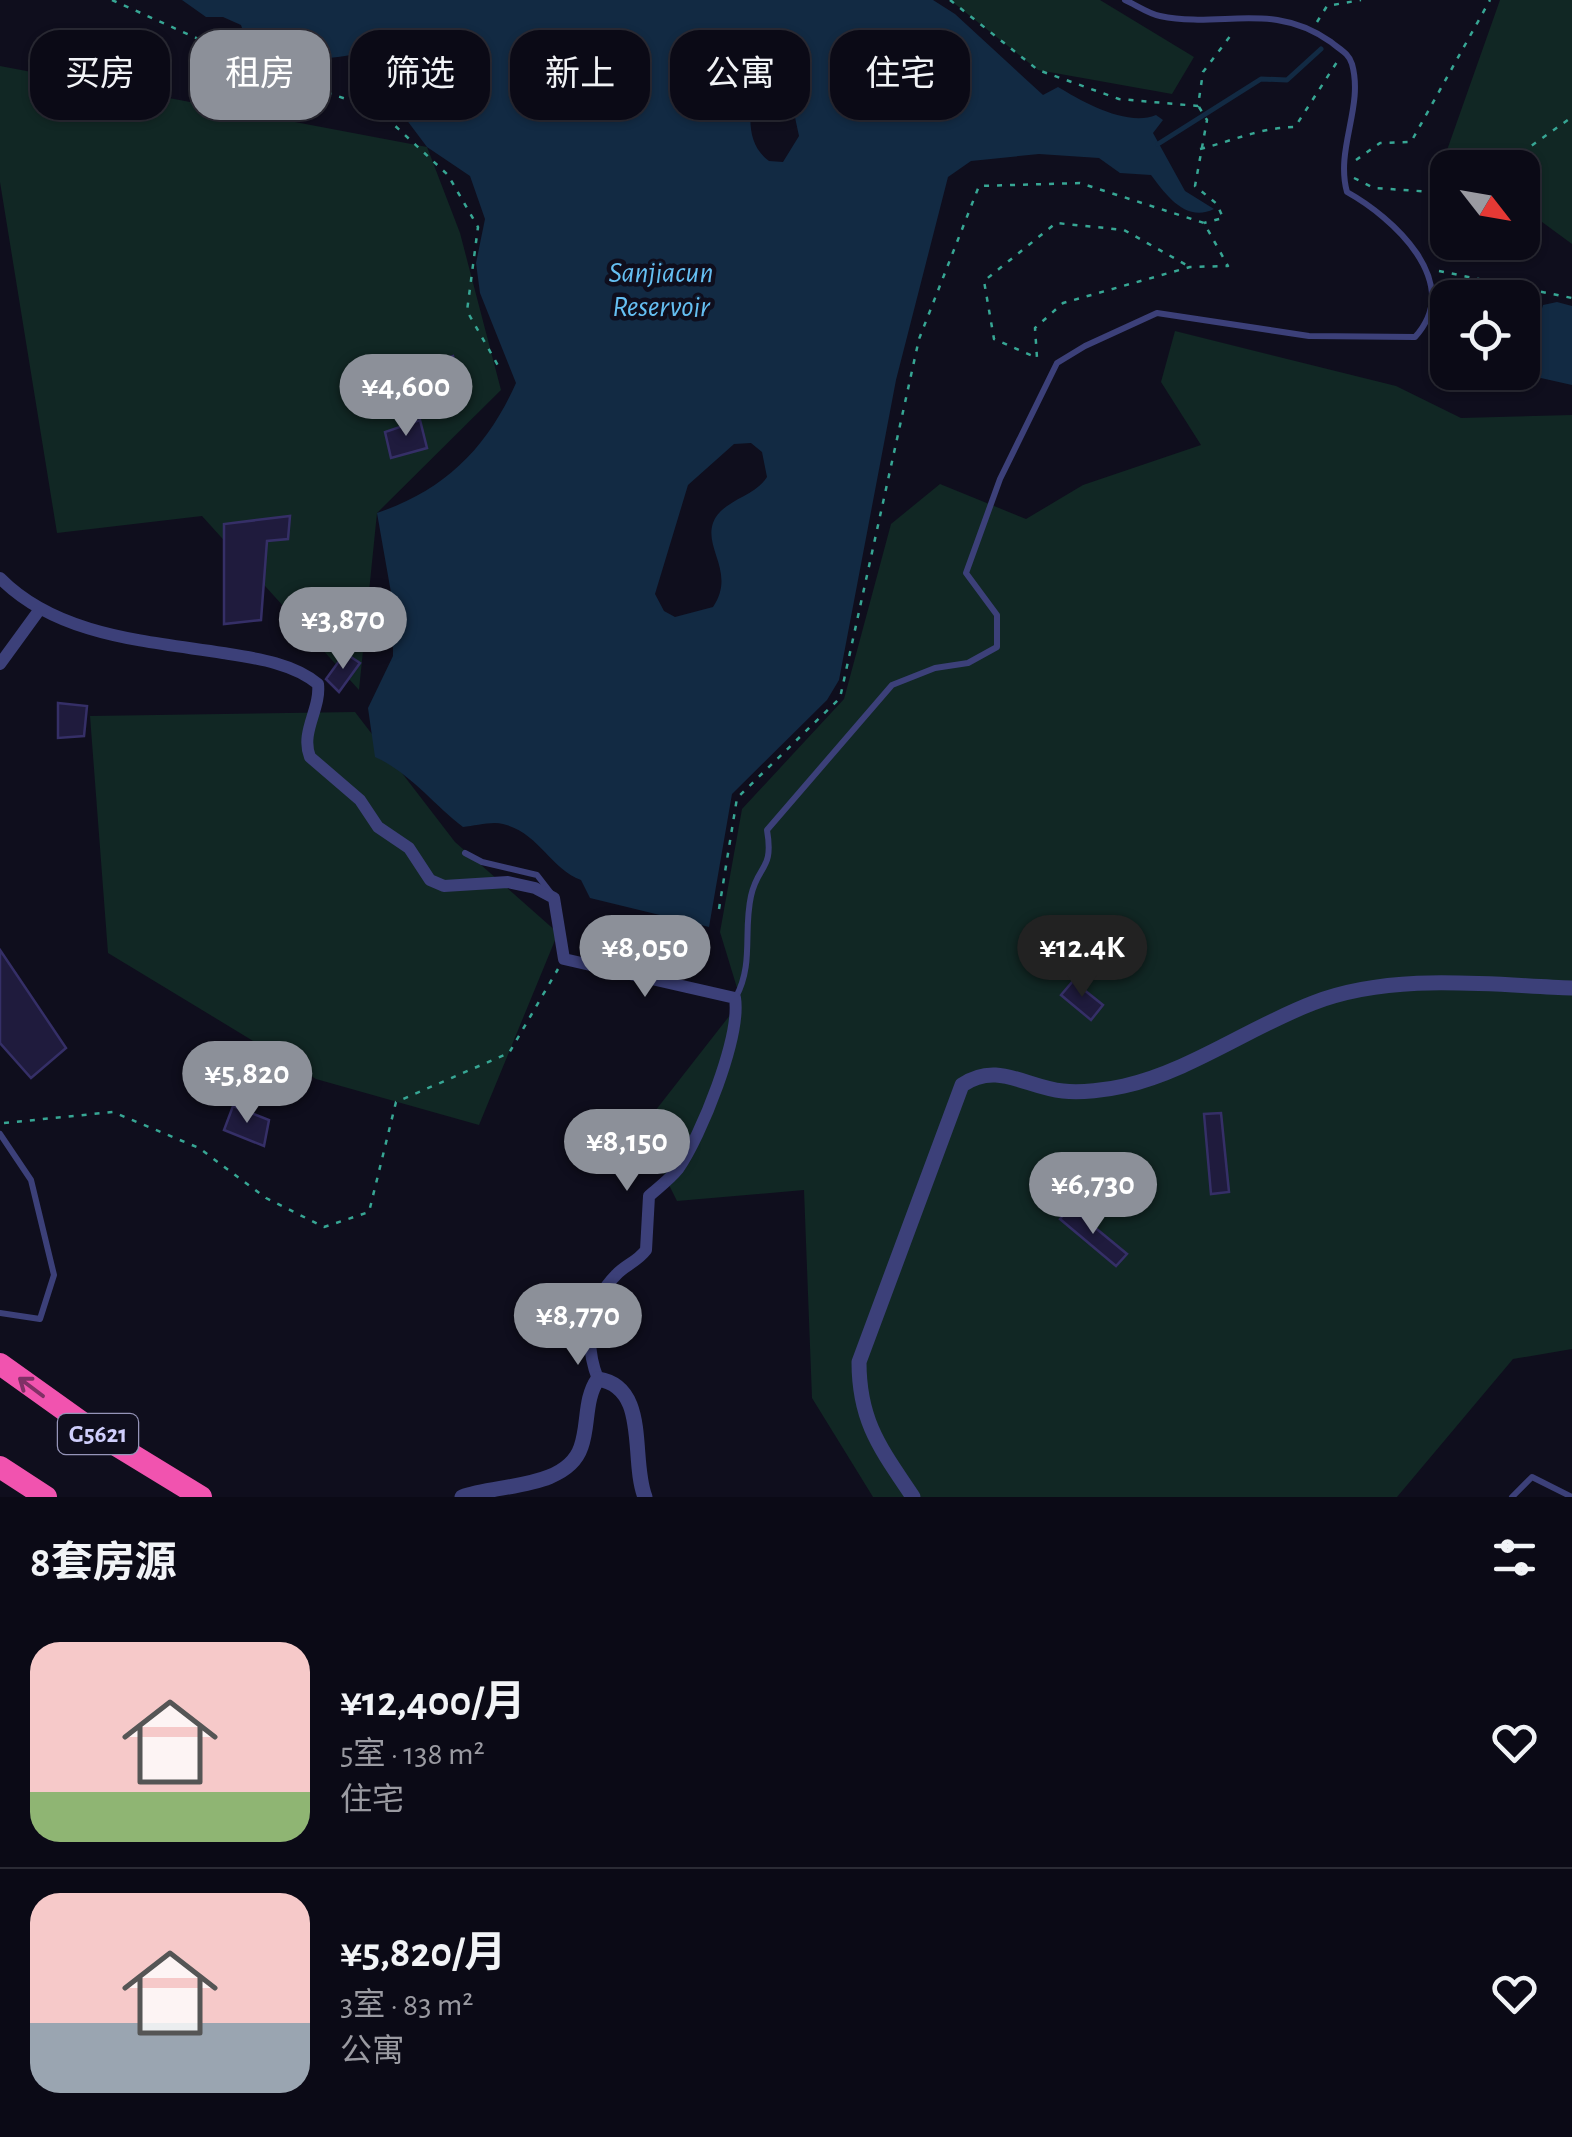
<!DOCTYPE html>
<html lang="zh">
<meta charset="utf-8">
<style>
body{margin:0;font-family:"Alegreya Sans","Noto Sans SC",sans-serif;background:#191823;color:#f1f3f6;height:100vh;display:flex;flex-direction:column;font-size:38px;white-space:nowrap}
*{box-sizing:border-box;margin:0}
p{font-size:32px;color:#9a9aa1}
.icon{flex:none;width:55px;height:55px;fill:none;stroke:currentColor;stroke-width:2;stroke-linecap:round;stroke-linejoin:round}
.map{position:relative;height:1497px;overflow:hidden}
.sheet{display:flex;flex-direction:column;background:#0b0a16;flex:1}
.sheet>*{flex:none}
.top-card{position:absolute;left:30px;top:30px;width:1000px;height:90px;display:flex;gap:20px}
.needle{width:65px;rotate:121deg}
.fabs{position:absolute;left:1430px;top:150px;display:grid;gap:20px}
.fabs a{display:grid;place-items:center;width:110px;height:110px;border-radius:20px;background:#0b0a16;box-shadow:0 2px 8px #0004,0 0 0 2px #2b2b35;font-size:50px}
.price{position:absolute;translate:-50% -85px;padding:0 22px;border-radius:35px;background:#8c9099;color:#fff;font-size:32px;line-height:65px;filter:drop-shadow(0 2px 5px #0008)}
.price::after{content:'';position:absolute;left:50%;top:60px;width:30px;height:22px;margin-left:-15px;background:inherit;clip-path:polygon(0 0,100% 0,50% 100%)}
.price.on{background:#222;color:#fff}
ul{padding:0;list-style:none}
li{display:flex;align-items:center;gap:30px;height:250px;padding:0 30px}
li+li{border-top:2px solid #2b2b35}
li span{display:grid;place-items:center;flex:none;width:280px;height:200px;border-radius:30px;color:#555}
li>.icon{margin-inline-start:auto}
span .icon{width:120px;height:120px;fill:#fffc;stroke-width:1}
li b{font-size:42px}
h2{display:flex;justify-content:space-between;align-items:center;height:120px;padding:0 30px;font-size:42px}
.chip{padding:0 35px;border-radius:30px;background:#0b0a16;box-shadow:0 2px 8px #0004,0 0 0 2px #2b2b35;font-size:35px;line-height:90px}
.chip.on{background:#8c9099;color:#fff}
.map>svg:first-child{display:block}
.green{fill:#112724}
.water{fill:#122a43;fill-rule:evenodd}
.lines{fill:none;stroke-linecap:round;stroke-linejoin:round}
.stream{stroke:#122a43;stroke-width:5}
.building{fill:#1f1b3d;stroke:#352f67;stroke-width:2.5}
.path{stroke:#37a694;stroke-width:2.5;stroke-dasharray:5 8;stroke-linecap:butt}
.service{stroke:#3c4079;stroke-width:6}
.minor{stroke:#3c4079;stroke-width:12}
.tertiary{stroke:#3c4079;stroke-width:15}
.motorway{stroke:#f153af;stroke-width:22}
.oneway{stroke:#803066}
.labels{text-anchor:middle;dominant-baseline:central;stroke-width:9;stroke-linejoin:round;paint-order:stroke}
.shield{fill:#0f0e1d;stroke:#9594b8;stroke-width:2.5}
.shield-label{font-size:25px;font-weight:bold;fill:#cfcefb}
.water-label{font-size:30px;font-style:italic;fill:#65bff2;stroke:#0f0e1d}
</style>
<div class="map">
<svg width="1572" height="1497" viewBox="0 0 1572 1497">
<rect width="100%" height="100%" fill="#0f0e1d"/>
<path class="green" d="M950 0H1100L1194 57 1172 94 1038 70Z
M1500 0H1572V244L1523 208 1522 168 1466 167 1446 153Z
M0 66 427 147 460 233 501 390 377 513 359 690 202 516 57 533 0 182Z
M1175 331 1396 386 1461 418 1572 415V1349L1513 1359 1397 1497H873L812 1398 804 1190 677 1201 641 1129 741 1001 720 932 742 809 844 699 891 524 940 484 1026 519 1083 485 1201 445 1161 382Z
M355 712 455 842 558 933 479 1125 316 1079 108 953 90 716Z"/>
<path class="water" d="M182 0H933L955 14 1043 95 1058 87C1083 102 1127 127 1156 115L1163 120 1153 133 1185 191 1214 209C1186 223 1166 195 1151 175L1120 173 1099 158 1039 154 971 161 948 177 896 380 839 680 827 700 732 794 709 927 590 898 581 880C550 868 538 832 503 824 492 821 475 826 463 827 433 804 409 772 375 757L368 708 393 656V604L377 513C445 490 487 448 516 383L480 293 476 263 485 219 470 176 427 147 397 107 383 64 365 52C329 61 284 62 249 49L241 25 223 17H206ZM789 55 796 58 805 82 793 108 799 136 783 162 769 161C737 138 754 88 763 57ZM751 443 762 452 767 477C755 497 721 500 713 523 704 549 736 573 713 607L675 617 664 611 655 594 688 485 734 444Z
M1557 302 1572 306V385L1532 376 1527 360 1543 305Z"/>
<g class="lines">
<path class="stream" d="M1158 144 1261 79 1287 80 1321 49"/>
</g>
<path class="building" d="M453 356 462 392 426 399 420 366Z
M420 420 427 448 391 458 385 432Z
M290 516 288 539 267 541 261 620 224 624V524Z
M345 653 360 663 339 692 326 679Z
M58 703 87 706 84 736 58 738Z
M0 950 66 1048 31 1078 0 1043Z
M1073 981 1103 1005 1091 1020 1061 995Z
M233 1106 269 1120 264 1146 224 1130Z
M1221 1113 1229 1192 1211 1194 1204 1114Z
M1070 1207 1127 1254 1116 1266 1060 1219Z"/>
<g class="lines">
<path class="path" d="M112 0 285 78 378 110 448 175 478 227 467 311 500 369
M950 0 1038 70 1119 99 1198 106 1203 72 1234 31
M1317 22 1327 6 1361 0
M1199 107 1207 120 1195 186 1217 204 1223 218 1204 223
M1200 149C1236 140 1258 128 1295 127L1337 62
M1356 160 1380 143 1411 142 1490 0
M1500 168 1572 117
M1354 178 1374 188 1448 193
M1439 271 1572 298
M719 909 737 798 840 698 919 339 979 186 1080 183 1204 223 1228 266 1190 267 1063 303 1035 328 1037 358 994 339 984 281 1056 223 1124 230 1190 267
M4 1123 113 1112 199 1148 266 1198 324 1227 369 1212 396 1102 509 1053 558 969"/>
<path class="service" d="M465 853 482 862 537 875 554 897
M736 997C754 963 743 932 751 896 758 864 774 871 767 830L892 685 935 668 968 663 997 647V615L966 573 1000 479 1057 363 1085 346 1157 313 1309 336 1415 337C1465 282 1392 217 1347 192 1335 149 1364 107 1352 64 1349 53 1339 49 1331 42 1272 0 1221 29 1160 16 1149 14 1136 5 1125 0
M0 1134 31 1180 54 1275 40 1319 0 1313
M1512 1497 1532 1477 1572 1497"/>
<path class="minor" d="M0 578C57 636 146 641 223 653 255 658 293 663 318 684 321 709 300 732 310 757L360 800 378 827 409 848 430 880 444 886 508 882 535 888 554 898 564 959 735 998C741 1037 701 1136 678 1169 670 1179 658 1188 649 1196L646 1250C637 1262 625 1265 616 1275 588 1303 584 1344 598 1379
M0 664 40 609"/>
<path class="tertiary" d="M462 1497C497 1484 567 1489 581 1447 589 1425 584 1399 598 1379 650 1387 630 1459 645 1497
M913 1497C881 1449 859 1422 859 1362L962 1085C997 1061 1025 1087 1063 1091 1081 1093 1107 1090 1124 1086 1190 1071 1250 1027 1313 1003 1393 972 1488 985 1572 988"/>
<path class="motorway" d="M0 1364 98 1434 201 1497
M0 1467 46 1497"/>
</g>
<defs><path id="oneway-shaft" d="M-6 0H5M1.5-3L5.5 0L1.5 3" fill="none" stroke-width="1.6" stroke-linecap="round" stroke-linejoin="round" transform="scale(2.5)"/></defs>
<use class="oneway" href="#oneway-shaft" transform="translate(31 1387) rotate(-143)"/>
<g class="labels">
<rect class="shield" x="58" y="1414" width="80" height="40" rx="8"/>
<g class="shield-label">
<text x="98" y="1434">G5621</text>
</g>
<g class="water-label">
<text x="661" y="273">Sanjiacun<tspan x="661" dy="34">Reservoir</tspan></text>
</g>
</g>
</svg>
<div class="fabs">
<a><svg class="needle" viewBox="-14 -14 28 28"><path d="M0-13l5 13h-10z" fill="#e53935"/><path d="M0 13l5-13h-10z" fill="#9a9aa1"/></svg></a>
<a><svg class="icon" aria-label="locate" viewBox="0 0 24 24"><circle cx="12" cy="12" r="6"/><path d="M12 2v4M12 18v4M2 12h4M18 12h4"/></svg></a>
</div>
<b class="price" style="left:406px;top:439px">¥4,600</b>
<b class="price" style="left:343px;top:672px">¥3,870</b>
<b class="price" style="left:645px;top:1000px">¥8,050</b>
<b class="price on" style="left:1082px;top:1000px">¥12.4K</b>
<b class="price" style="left:247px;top:1126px">¥5,820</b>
<b class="price" style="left:627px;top:1194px">¥8,150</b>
<b class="price" style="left:1093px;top:1237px">¥6,730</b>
<b class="price" style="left:578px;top:1368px">¥8,770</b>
<div class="top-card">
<a class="chip">买房</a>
<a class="chip on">租房</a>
<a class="chip">筛选</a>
<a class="chip">新上</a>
<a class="chip">公寓</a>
<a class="chip">住宅</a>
</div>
</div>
<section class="sheet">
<h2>8套房源<svg class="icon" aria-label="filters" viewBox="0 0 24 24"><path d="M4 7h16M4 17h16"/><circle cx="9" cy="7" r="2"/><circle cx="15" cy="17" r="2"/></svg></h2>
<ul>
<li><span style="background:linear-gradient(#f6c9c9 75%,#8fb573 0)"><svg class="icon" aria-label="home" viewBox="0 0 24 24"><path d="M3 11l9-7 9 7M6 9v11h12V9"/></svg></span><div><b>¥12,400/月</b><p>5室 · 138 m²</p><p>住宅</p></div><svg class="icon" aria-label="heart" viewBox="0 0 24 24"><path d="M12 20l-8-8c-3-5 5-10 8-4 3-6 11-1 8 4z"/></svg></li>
<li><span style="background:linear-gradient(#f6c9c9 65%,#9aa5b1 0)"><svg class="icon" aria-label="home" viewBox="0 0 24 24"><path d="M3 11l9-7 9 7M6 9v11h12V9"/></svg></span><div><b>¥5,820/月</b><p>3室 · 83 m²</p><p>公寓</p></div><svg class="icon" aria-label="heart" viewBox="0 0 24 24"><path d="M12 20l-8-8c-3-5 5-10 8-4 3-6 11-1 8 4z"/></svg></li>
</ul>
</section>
